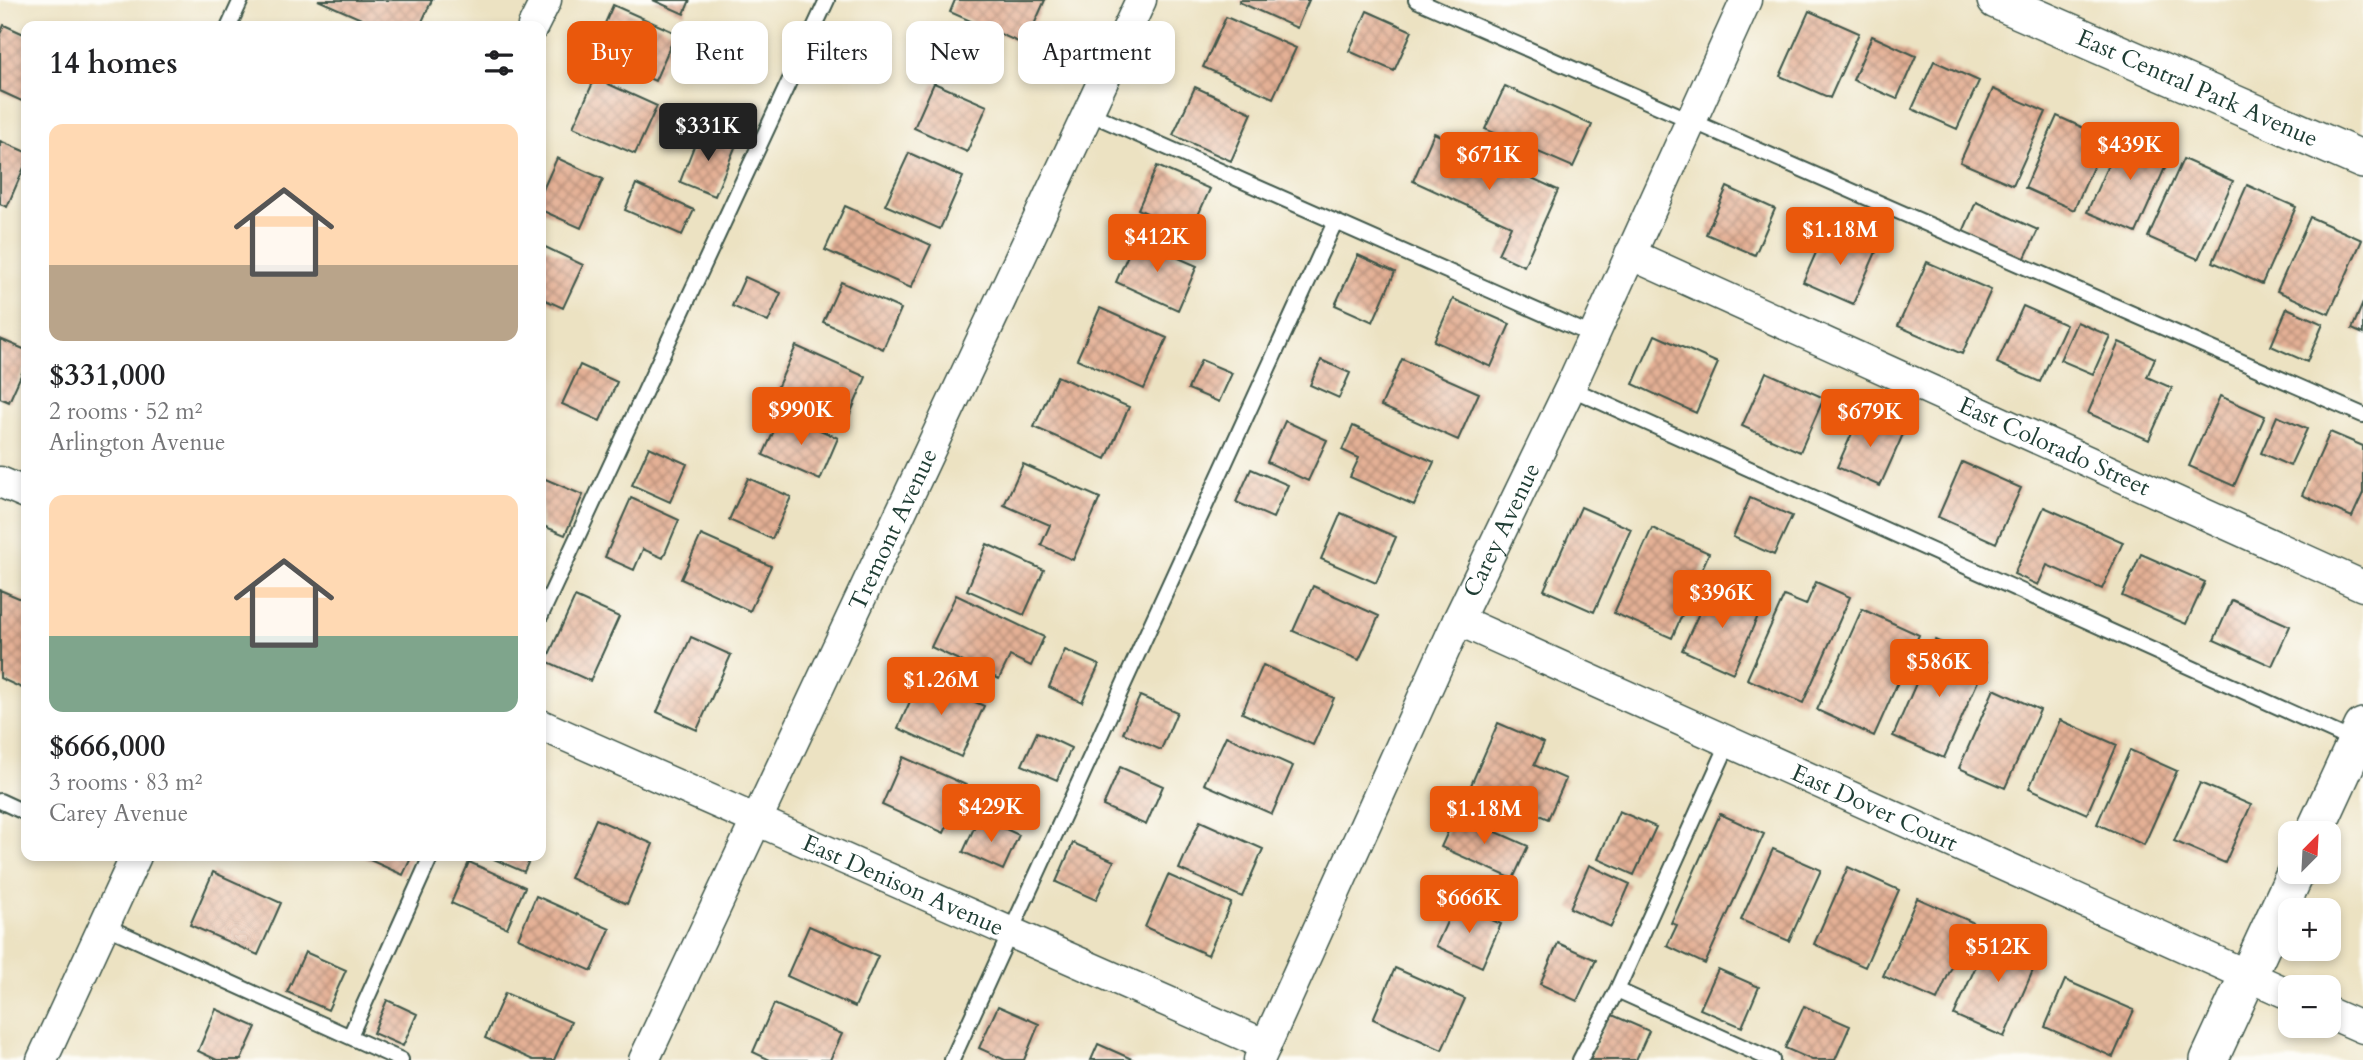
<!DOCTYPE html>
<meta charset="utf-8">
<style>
body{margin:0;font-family:Cardo,serif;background:#f6f6f6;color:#202124;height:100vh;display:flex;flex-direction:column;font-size:26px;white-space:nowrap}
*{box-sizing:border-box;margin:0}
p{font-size:23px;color:#757577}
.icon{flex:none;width:38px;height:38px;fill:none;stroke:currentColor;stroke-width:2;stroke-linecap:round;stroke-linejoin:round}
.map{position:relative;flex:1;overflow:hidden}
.sheet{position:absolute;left:21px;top:21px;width:525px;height:840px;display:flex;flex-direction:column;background:#fff;border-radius:14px;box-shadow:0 4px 10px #0003}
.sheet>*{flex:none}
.top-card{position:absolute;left:567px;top:21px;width:665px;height:63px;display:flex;gap:14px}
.needle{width:46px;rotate:24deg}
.buttons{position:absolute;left:2278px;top:821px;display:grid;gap:14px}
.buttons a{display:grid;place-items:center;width:63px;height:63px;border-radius:14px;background:#fff;box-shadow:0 4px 10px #0003;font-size:35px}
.price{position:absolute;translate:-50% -60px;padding:0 16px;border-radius:7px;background:#ea580c;color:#fff;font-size:23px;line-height:46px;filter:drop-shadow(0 2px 4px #0008)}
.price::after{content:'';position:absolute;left:50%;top:42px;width:21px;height:16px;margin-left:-10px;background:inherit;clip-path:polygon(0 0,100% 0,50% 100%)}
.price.selected{background:#222;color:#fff}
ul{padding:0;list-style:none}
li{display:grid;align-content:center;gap:14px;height:371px;padding:0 28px}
li span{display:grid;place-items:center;height:217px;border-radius:14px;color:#555}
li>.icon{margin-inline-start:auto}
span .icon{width:126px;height:126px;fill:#fffc;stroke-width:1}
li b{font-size:30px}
h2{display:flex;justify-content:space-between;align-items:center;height:84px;padding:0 28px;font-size:30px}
.tag{padding:0 24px;border-radius:14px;background:#fff;box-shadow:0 4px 10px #0003;font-size:24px;line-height:63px}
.tag.selected{background:#ea580c;color:#fff}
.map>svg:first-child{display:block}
.building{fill:url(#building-cross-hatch)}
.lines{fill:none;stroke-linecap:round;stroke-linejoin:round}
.service-casing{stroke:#3e5649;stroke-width:18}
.minor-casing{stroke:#3e5649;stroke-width:33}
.tertiary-casing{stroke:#3e5649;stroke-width:40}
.service{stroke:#fff;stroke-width:14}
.minor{stroke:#fff;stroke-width:30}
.tertiary{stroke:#fff;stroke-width:37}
.labels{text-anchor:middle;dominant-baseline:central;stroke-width:5;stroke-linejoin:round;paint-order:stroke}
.street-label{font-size:24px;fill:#1f3d34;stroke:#fdfcf7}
</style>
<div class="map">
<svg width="2363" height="1060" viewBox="0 0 2363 1060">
<defs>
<pattern id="building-cross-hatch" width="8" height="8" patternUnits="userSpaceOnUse" patternTransform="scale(1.75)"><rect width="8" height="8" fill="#e4b095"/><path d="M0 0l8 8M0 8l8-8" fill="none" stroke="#b8907a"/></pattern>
</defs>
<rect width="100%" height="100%" fill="#fdfcf7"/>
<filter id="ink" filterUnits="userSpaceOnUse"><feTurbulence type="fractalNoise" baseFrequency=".0143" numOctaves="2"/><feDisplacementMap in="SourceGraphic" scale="14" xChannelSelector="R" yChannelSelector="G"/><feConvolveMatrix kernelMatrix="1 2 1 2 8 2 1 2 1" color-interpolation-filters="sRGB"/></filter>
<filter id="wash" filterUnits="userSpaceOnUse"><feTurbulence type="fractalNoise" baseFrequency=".00686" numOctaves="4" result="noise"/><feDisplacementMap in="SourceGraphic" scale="28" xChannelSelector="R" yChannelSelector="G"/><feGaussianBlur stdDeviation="1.57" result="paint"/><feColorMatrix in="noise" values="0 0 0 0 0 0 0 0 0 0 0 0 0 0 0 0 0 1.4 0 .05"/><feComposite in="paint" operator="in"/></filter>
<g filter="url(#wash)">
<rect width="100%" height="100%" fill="#ece2c2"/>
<g id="blocks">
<path class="building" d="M318 0H432L420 26H377Z
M653 0H690L684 14Z
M955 0H1045L1025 45 950 12Z
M1240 0H1309L1297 28 1239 2Z
M613 5 676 33 655 81 592 53Z
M1367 11 1412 31 1394 71 1349 51Z
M1809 11 1859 33 1830 98 1780 76Z
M1226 17 1296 48 1273 98 1203 67Z
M4 25 26 35V103L0 91V34Z
M1872 36 1916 56 1897 99 1853 80Z
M1934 61 1979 81 1957 129 1912 109Z
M595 78 657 106 635 154 573 127Z
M934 83 987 106 967 152 914 128Z
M1505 86 1592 125 1573 167 1485 129Z
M1195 87 1252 113 1231 161 1173 135Z
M1993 89 2046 112 2013 185 1960 162Z
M2057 116 2106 138 2074 210 2025 188Z
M700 131 736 145 715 196 680 182Z
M2123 131 2172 152 2136 233 2087 212Z
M1434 133 1558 190 1524 266 1498 254 1511 226 1413 181Z
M0 141 26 152V163L7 207 0 204Z
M909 153 963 177 940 229 885 205Z
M557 158 603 179 581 228 541 210V194Z
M2183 159 2233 181 2198 259 2148 237Z
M1157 166 1210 189 1190 233 1138 209Z
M636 184 694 210 682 235 625 210Z
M2247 185 2296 207 2262 284 2213 262Z
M1727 187 1775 209 1755 255 1706 234Z
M1976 202 2038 230 2024 260 1963 232Z
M845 206 931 245 911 288 825 250Z
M2310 217 2362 240 2329 314 2277 291Z
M1826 230 1876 252 1853 304 1803 282Z
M1135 239 1197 266 1178 310 1116 282Z
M541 245 583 265 563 308 541 298Z
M1358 255 1395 272 1373 322 1335 305Z
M1927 262 1991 290 1962 354 1898 326Z
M745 277 781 293 768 322 732 306Z
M841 282 901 309 883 349 823 322Z
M1453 299 1510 324 1491 367 1434 341Z
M2363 303V334L2352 329Z
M2023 306 2066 325 2040 382 1997 363Z
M1100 308 1167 338 1144 389 1077 359Z
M2287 308 2323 324 2307 362 2271 346Z
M2077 322 2110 336 2093 374 2060 360Z
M1655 335 1718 363 1696 413 1633 384Z
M0 339 26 350V364L9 402 0 398Z
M2119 342 2155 358 2147 377 2172 388 2149 440 2088 413Z
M796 346 866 377 848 419 777 388Z
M1402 359 1479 393 1458 440 1381 406Z
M1201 360 1232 373 1219 402 1188 389Z
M1321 360 1350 373 1339 398 1310 385Z
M580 365 617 382 600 421 562 404Z
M1766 372 1824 398 1800 452 1742 426Z
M1057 376 1129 407 1106 459 1034 427Z
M2220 396 2265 416 2234 486 2189 466Z
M782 413 838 438 820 480 763 455Z
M1861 413 1904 432 1880 486 1837 467Z
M2277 416 2307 429 2290 466 2261 453Z
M1285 421 1327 440 1308 481 1267 462Z
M1353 426 1434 462 1414 505 1350 477 1359 458 1342 450Z
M2330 432 2363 446V493L2352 517 2302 495Z
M649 447 687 464 670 502 632 485Z
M1962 462 2021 488 1996 543 1938 517Z
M1023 464 1100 498 1073 560 1041 545 1050 525 1004 505Z
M1251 469 1288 485 1273 518 1236 502Z
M543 478 583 495 565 535 541 525Z
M748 478 791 497 772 539 729 520Z
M631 498 679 520 663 558 643 549 634 570 605 557Z
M1750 498 1792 516 1774 555 1733 537Z
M1581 507 1631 529 1594 612 1544 590Z
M2044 507 2123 542 2102 589 2047 565 2038 585 2014 574Z
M1341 513 1396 537 1376 583 1321 559Z
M1652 528 1709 553 1672 638 1614 613Z
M701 535 771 566 750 611 681 579Z
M987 544 1044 570 1024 615 967 590Z
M2141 554 2205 582 2186 624 2122 596Z
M1816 582 1850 597 1803 703 1747 679 1784 596 1806 605Z
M1313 586 1379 616 1359 660 1293 631Z
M1711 587 1761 609 1733 673 1682 650Z
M0 590 26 601V690L0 678Z
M956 595 1044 637 1031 666 1010 656 999 679 931 647Z
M575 597 619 617 590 681 546 661Z
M2232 600 2290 626 2272 666 2214 640Z
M1862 609 1919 635 1874 736 1817 710Z
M691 637 731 655 697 730 657 712Z
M1935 640 1986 663 1944 758 1893 736Z
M1065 650 1099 665 1082 702 1049 687Z
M1263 665 1334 698 1313 745 1242 713Z
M921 677 984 706 961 757 898 728Z
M1994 689 2040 710 2005 788 1959 768Z
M1140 696 1177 712 1161 750 1123 733Z
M2060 720 2117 745 2087 814 2029 788Z
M1498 723 1544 743 1534 765 1566 779 1548 819 1471 785Z
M1037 732 1071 748 1057 780 1022 765Z
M1226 736 1293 766 1272 814 1204 784Z
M2130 750 2177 771 2144 845 2097 824Z
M903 757 966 785 944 833 882 805Z
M1120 767 1163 786 1146 825 1103 806Z
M2200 783 2251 805 2225 863 2174 841Z
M1619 811 1656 827 1634 875 1598 859Z
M1456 814 1528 846 1513 879 1441 847Z
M1720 814 1764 834 1705 964 1667 946 1677 925 1671 923Z
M979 817 1019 835 1003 870 963 852Z
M596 819 653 844 627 904 570 878Z
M1200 821 1263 849 1242 897 1179 869Z
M1073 843 1114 861 1096 900 1056 882Z
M1773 849 1821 870 1789 941 1741 920Z
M361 856H412L403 875Z
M487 856H531L524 872Z
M469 862 525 887 507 928 451 903Z
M1589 865 1630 884 1611 927 1570 908Z
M1848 867 1899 890 1865 967 1814 944Z
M213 872 281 903 258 955 190 925Z
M1168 875 1231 903 1208 955 1145 927Z
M536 896 610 929 592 971 518 938Z
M1917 898 1972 922 1937 1000 1883 976Z
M1455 904 1501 924 1482 967 1436 946Z
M809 926 878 956 855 1007 787 976Z
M1992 930 2041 952 2004 1037 1954 1015Z
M1558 943 1596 960 1577 1001 1540 984Z
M305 952 346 970 328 1010 287 992Z
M1395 968 1465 999 1442 1050 1373 1019Z
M1718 969 1759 987 1742 1027 1700 1009Z
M2065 980 2134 1010 2113 1057 2045 1027Z
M505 993 571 1022 554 1060H533L485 1038Z
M387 1000 417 1014 403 1046 373 1033Z
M774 1004 842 1034 830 1060H770L753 1052Z
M998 1006 1039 1024 1024 1060H1005L979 1048Z
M1804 1006 1850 1026 1835 1060H1812L1785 1048Z
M216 1009 256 1027 241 1060H217L198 1051Z
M1610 1014 1649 1031 1636 1060H1590Z
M1098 1044 1134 1060H1091Z"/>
</g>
</g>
<g filter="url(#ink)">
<use href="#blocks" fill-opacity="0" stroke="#3e5649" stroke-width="2"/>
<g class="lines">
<g class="service-casing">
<path id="service" d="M1416 0 2363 415
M229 26 241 0
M1089 113 1594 336
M1570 388 2354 741
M541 615 827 0
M0 801 26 813
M103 925 401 1060
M1617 990 1772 1060
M350 1036 431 856
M952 1060 1335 222
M1580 1060 1617 990 1729 742"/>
</g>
<g class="minor-casing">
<g id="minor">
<path d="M533 26 546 0"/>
<path id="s1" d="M1630 254 2363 586"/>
<path d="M0 482 26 493"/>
<path id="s2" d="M1458 620 2291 995"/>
<path id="s3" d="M541 725 1266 1045"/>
<path d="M2329 1013 2363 1028"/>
<path d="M42 1060 136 856"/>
<path id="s4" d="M644 1060 1141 0"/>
<path id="s5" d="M1259 1060 1458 620 1570 388 1746 0"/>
</g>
</g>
<g class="tertiary-casing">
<g id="tertiary">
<path id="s6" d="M1996 0 2363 160"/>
<path d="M2314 833 2363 727"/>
<path d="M2209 1060 2296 872"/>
</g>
</g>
<use href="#service" class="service"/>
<use href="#minor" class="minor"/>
<use href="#tertiary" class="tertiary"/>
</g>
</g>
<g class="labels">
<g class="street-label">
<text stroke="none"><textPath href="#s6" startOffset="220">East Central Park Avenue</textPath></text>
<text stroke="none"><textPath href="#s1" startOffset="466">East Colorado Street</textPath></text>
<text stroke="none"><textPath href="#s4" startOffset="586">Tremont Avenue</textPath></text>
<text stroke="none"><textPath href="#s5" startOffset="583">Carey Avenue</textPath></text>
<text stroke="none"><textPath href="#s2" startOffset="457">East Dover Court</textPath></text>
<text stroke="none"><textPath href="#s3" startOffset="396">East Denison Avenue</textPath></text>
</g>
</g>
</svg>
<div class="buttons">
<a><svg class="needle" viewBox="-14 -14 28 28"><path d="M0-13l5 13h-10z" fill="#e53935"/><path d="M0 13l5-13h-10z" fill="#757577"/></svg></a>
<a>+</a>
<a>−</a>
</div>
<b class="price selected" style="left:708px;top:163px">$331K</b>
<b class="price" style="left:2130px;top:182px">$439K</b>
<b class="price" style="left:1489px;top:192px">$671K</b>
<b class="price" style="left:1840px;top:267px">$1.18M</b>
<b class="price" style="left:1157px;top:274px">$412K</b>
<b class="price" style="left:801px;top:447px">$990K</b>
<b class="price" style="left:1870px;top:449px">$679K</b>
<b class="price" style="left:1722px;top:630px">$396K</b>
<b class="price" style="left:1939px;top:699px">$586K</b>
<b class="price" style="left:941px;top:717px">$1.26M</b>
<b class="price" style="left:991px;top:844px">$429K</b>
<b class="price" style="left:1484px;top:846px">$1.18M</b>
<b class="price" style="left:1469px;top:935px">$666K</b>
<b class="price" style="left:1998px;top:984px">$512K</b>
<div class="top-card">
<a class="tag selected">Buy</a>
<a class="tag">Rent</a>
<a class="tag">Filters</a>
<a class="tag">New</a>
<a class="tag">Apartment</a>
</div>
<section class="sheet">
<h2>14 homes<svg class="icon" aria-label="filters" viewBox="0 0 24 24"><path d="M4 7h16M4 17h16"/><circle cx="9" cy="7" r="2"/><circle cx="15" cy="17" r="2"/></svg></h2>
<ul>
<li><span style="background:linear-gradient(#ffd9b3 65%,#b9a48a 0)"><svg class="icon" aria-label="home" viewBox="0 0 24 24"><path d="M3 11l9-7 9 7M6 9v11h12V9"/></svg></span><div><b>$331,000</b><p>2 rooms · 52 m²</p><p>Arlington Avenue</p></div></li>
<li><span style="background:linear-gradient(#ffd9b3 65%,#7fa58c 0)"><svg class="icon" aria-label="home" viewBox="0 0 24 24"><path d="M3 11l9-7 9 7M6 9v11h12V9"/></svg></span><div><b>$666,000</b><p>3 rooms · 83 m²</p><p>Carey Avenue</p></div></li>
</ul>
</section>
</div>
